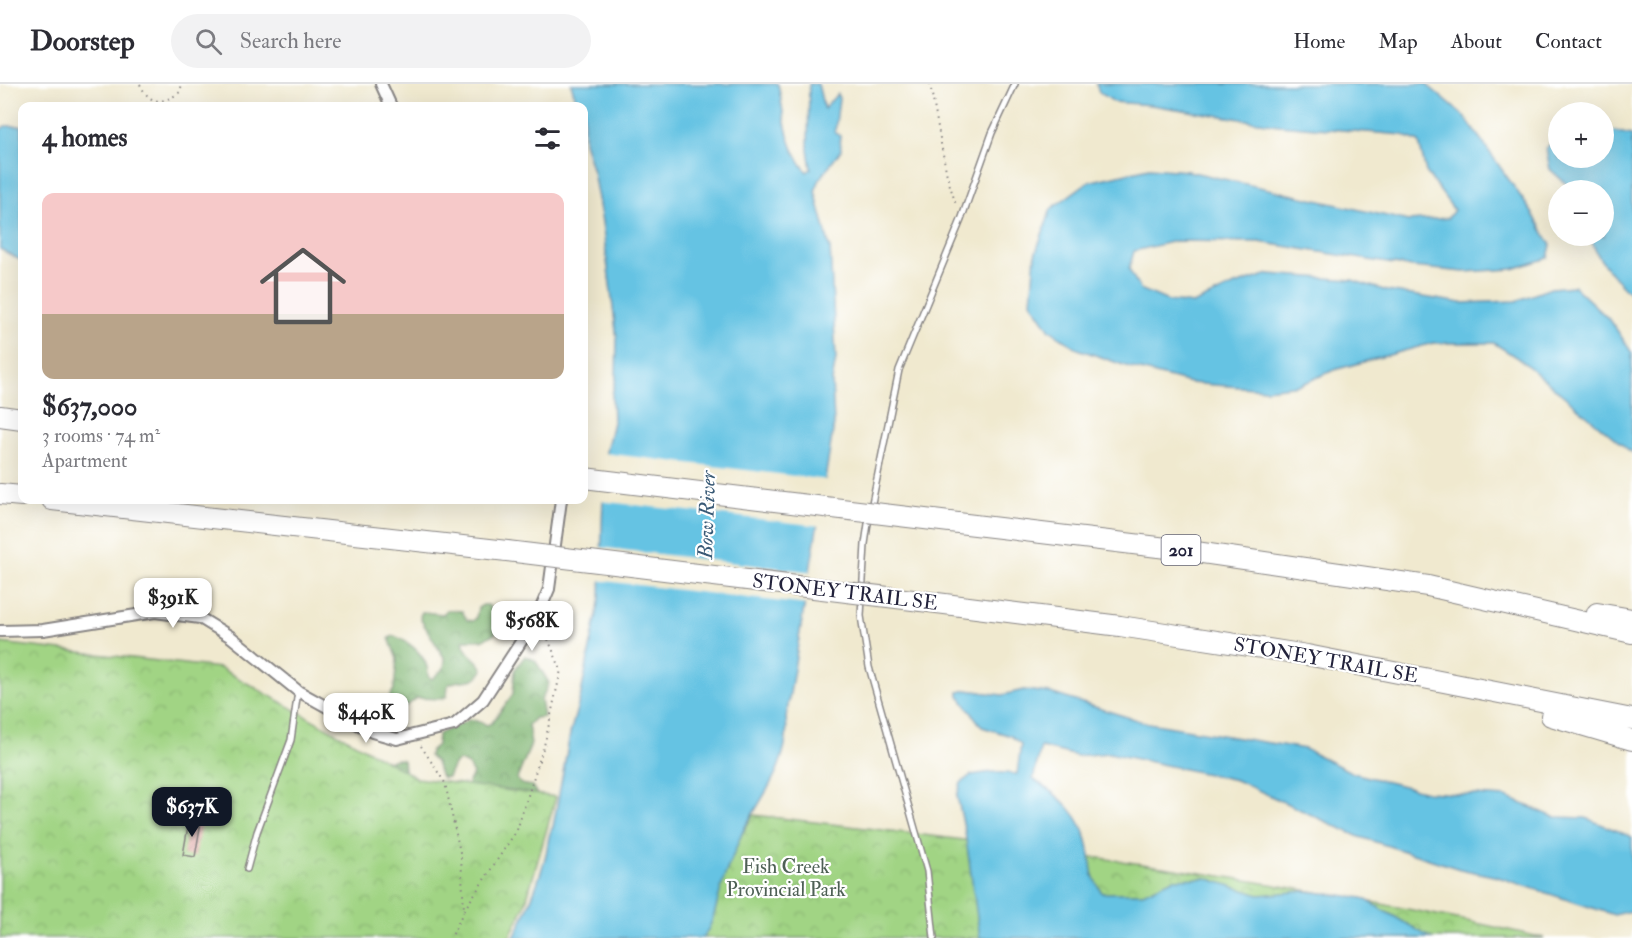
<!DOCTYPE html>
<meta charset="utf-8">
<style>
body{margin:0;font-family:"IM FELL Double Pica",serif;background:#f2f2f3;color:#2b2b33;height:100vh;display:flex;flex-direction:column;font-size:22px;white-space:nowrap}
*{box-sizing:border-box;margin:0}
p{font-size:20px;color:#7c7c81}
.icon{flex:none;width:33px;height:33px;fill:none;stroke:currentColor;stroke-width:2;stroke-linecap:round;stroke-linejoin:round}
.map{position:relative;flex:1;overflow:hidden}
.drawer{position:absolute;left:18px;top:18px;width:570px;height:402px;display:flex;flex-direction:column;background:#fff;border-radius:12px;box-shadow:0 6px 24px #0002}
.drawer>*{flex:none}
.buttons{position:absolute;left:1548px;top:18px;display:grid;gap:12px}
.buttons a{display:grid;place-items:center;width:66px;height:66px;border-radius:50%;background:#fff;box-shadow:0 6px 24px #0002;font-size:30px}
.price{position:absolute;translate:-50% -51px;padding:0 14px;border-radius:12px;background:#fff;color:#222;font-size:20px;line-height:39px;filter:drop-shadow(0 2px 3px #0008)}
.price::after{content:'';position:absolute;left:50%;top:36px;width:18px;height:14px;margin-left:-9px;background:inherit;clip-path:polygon(0 0,100% 0,50% 100%)}
.price.active{background:#111827;color:#fff}
ul{padding:0;list-style:none}
li{display:grid;align-content:center;gap:12px;height:318px;padding:0 24px}
li span{display:grid;place-items:center;height:186px;border-radius:12px;color:#555}
li>.icon{margin-inline-start:auto}
span .icon{width:108px;height:108px;fill:#fffc;stroke-width:1}
li b{font-size:26px}
h2{display:flex;justify-content:space-between;align-items:center;height:72px;padding:0 24px;font-size:26px}
header{display:flex;align-items:center;gap:36px;box-sizing:border-box;height:84px;padding:0 30px;background:#fff;border-bottom:2px solid #e1e1e2}
header strong{font-size:28px}
nav{display:flex;gap:33px;margin-inline-start:auto;font-size:21px}
.search{width:420px;height:54px;background:#f2f2f3;display:flex;align-items:center;gap:15px;box-sizing:border-box;padding:0 21px;border-radius:33px;color:#7c7c81;font-size:22px}
.map>svg:first-child{display:block}
.forest{fill:url(#forest-crowns);stroke:#516c56;stroke-width:1.5}
.park{fill:url(#park-crowns);stroke:#627b60;stroke-width:1.5}
.water{fill:#65c3e3;stroke:#44728f;stroke-width:1.5}
.pier{fill:#f0e9cf}
.building{fill:url(#building-hatch)}
.lines{fill:none;stroke-linecap:round;stroke-linejoin:round}
.lane-casing{stroke:#898685;stroke-width:8}
.street-casing{stroke:#898685;stroke-width:14}
.highway-casing{stroke:#898685;stroke-width:22}
.path{stroke:#898685;stroke-width:2;stroke-dasharray:1.5 4.5;stroke-linecap:butt}
.lane{stroke:#fff;stroke-width:5}
.street{stroke:#fff;stroke-width:10}
.highway{stroke:#fff;stroke-width:20}
.highway-bridge-casing{stroke:#898685;stroke-width:22;stroke-linecap:butt}
.highway-bridge{stroke:#fff;stroke-width:20}
.labels{text-anchor:middle;dominant-baseline:central;stroke-width:4.5;stroke-linejoin:round;paint-order:stroke}
.shield{fill:#fff;stroke:#646476;stroke-width:1.5}
.shield-label{font-size:18px;font-weight:bold;fill:#22223b}
.street-label{font-size:20px;fill:#22223b;stroke:#fff}
.park-label{font-size:20px;fill:#4e6055;stroke:#fff}
.water-label{font-size:21px;font-style:italic;fill:#395a76;stroke:#fff}
</style>
<header>
<strong>Doorstep</strong>
<div class="search"><svg class="icon" aria-label="search" viewBox="0 0 24 24"><circle cx="10" cy="10" r="6"/><path d="M15 15l6 6"/></svg>Search here</div>
<nav><a>Home</a><a>Map</a><a>About</a><a>Contact</a></nav>
</header>
<div class="map">
<svg width="1632" height="854" viewBox="0 0 1632 854">
<defs>
<pattern id="forest-crowns" width="20" height="18" patternUnits="userSpaceOnUse" patternTransform="scale(1.5)"><rect width="20" height="18" fill="#80b672"/><path d="M2 6a3 3 0 1 1 6 0M12 15a3 3 0 1 1 6 0" fill="none" stroke="#68945f"/></pattern>
<pattern id="park-crowns" width="20" height="18" patternUnits="userSpaceOnUse" patternTransform="scale(1.5)"><rect width="20" height="18" fill="#a1d484"/><path d="M2 6a3 3 0 1 1 6 0M12 15a3 3 0 1 1 6 0" fill="none" stroke="#8ab673"/></pattern>
<pattern id="building-hatch" width="6" height="6" patternUnits="userSpaceOnUse" patternTransform="scale(1.5)"><rect width="6" height="6" fill="#e19b98"/><path d="M-1 1l2-2M0 6l6-6M5 7l2-2" fill="none" stroke="#b67e7d"/></pattern>
</defs>
<rect width="100%" height="100%" fill="#fff"/>
<filter id="ink" filterUnits="userSpaceOnUse"><feTurbulence type="fractalNoise" baseFrequency=".0167" numOctaves="2"/><feDisplacementMap in="SourceGraphic" scale="12" xChannelSelector="R" yChannelSelector="G"/><feConvolveMatrix kernelMatrix="1 2 1 2 8 2 1 2 1" color-interpolation-filters="sRGB"/></filter>
<filter id="wash" filterUnits="userSpaceOnUse"><feTurbulence type="fractalNoise" baseFrequency=".008" numOctaves="4" result="noise"/><feDisplacementMap in="SourceGraphic" scale="24" xChannelSelector="R" yChannelSelector="G"/><feGaussianBlur stdDeviation="1.35" result="paint"/><feColorMatrix in="noise" values="0 0 0 0 0 0 0 0 0 0 0 0 0 0 0 0 0 1.4 0 .05"/><feComposite in="paint" operator="in"/></filter>
<g filter="url(#wash)">
<rect width="100%" height="100%" fill="#f0e9cf"/>
<path class="forest" d="M483 521H488C496 531 499 537 495 550L482 556H463C464 571 479 574 483 586 475 602 460 593 448 601L447 612 442 615 417 614C405 624 389 635 373 631L371 627 389 614 394 605 397 575 389 554 394 552C410 558 429 573 428 592L432 595 444 584 445 575 421 536 420 532 422 528 443 530 447 526 462 527 467 536 473 537 476 534 478 524Z
M525 572 535 576 549 599 541 616 544 633 535 634 528 641 531 660 517 695 521 700 532 702 538 712 290 780 378 684C386 679 394 673 403 676L404 686 388 698 466 703 473 690 468 681 460 677 455 679 448 693 443 694 440 691 436 678 429 672 430 667 437 661 438 650 471 635 487 641 492 639 513 610 515 585Z"/>
<path class="park" d="M0 559 220 584 417 694 556 713 525 821 509 854H0Z
M753 731C1019 761 1283 794 1544 854H698L726 777Z"/>
<path class="water" d="M571 0H778C785 33 784 60 807 88L811 85 808 65 809 0H818L824 25 837 10 839 14 835 48 840 52 841 66 820 95 815 107 830 164 836 275 832 297 834 340 786 634C791 675 765 709 745 743 739 754 735 769 729 781 718 804 718 833 703 854H514C527 827 539 799 546 770 549 760 547 751 553 743L570 650 581 610 600 514 604 376 613 338 612 310 616 295 617 255 602 138 593 88 584 58V22H578Z
M1096 0H1426L1465 33 1533 130 1551 161 1548 174 1513 185 1464 188 1412 183 1259 158 1175 157 1134 167 1129 185 1140 205 1168 217 1193 220 1235 201 1269 190 1352 196 1387 207 1461 219 1516 217 1551 204 1574 202 1611 237 1632 269V369L1522 277 1494 259H1433L1334 286 1300 301 1266 305 1190 299 1129 283 1078 265 1050 246 1031 218 1035 171 1051 125 1088 98 1149 84 1188 87 1409 137 1448 134 1454 126 1426 88 1419 58 1403 51 1279 41 1151 21 1114 18 1099 8Z
M5 42H22V177L0 165V46Z
M1604 45 1632 51V211C1616 196 1594 174 1591 152H1604V106H1573L1550 85 1546 64 1558 53V74H1604Z
M967 606 1002 611 1024 606 1050 609 1143 638 1305 665 1353 689 1427 708 1506 713 1554 733 1586 734 1632 753V827L1614 831 1498 793 1460 785 1357 752 1236 696 1109 669 1077 672 1041 663 1033 695C1060 712 1083 731 1089 765 1093 788 1089 787 1102 809H1143L1173 795 1206 794 1259 811 1306 807 1363 814 1431 854H980L965 748 957 712 961 699 971 691 992 688 1017 690 1021 660 1011 652 982 643 959 612V608Z"/>
<path class="pier" d="M603 369 828 396 821 442 599 417Z
M597 463 813 488 808 521 596 496Z"/>
<g id="blocks">
<path class="building" d="M189 736 201 738 195 773 183 771Z"/>
</g>
</g>
<g filter="url(#ink)">
<use href="#blocks" fill-opacity="0" stroke="#898685" stroke-width="1.5"/>
<g class="lines">
<g class="lane-casing">
<path id="lane" d="M871 424 899 286 961 136 992 49 1015 0
M869 433 865 460 861 532 869 583 927 787 934 854
M247 785 257 748 291 656 298 607"/>
</g>
<g class="street-casing">
<path id="street" d="M381 0 391 22
M0 547 43 546 155 528 200 534 231 553 298 607 372 648 397 655 454 641 483 616 537 533 549 505 561 416"/>
</g>
<g class="highway-casing">
<path id="highway" d="M0 332 22 335
M0 410 22 412
M52 416 507 467
M933 436 1175 465 1428 502 1632 549
M921 517 1120 542 1307 571 1632 635
M1597 529 1632 535
M1551 632 1632 656"/>
</g>
<path class="path" d="M140 0C150 22 163 20 180 8L182 0
M930 0 947 92 956 121
M421 662 445 699 461 773 464 826 451 854
M464 826 517 746 545 658 561 586 543 543"/>
<use href="#lane" class="lane"/>
<use href="#street" class="street"/>
<use href="#highway" class="highway"/>
<g class="highway-bridge-casing">
<path id="highway-bridge" d="M584 394 933 436
M507 467 921 517"/>
</g>
<use href="#highway-bridge" class="highway-bridge"/>
</g>
</g>
<g class="labels">
<rect class="shield" x="1161.5" y="451" width="39" height="30" rx="4.5"/>
<g class="shield-label">
<text x="1181" y="466">201</text>
</g>
<g class="street-label">
<text transform="translate(845 508) rotate(7)">STONEY TRAIL SE</text>
<text transform="translate(1326 576) rotate(10)">STONEY TRAIL SE</text>
</g>
<g class="park-label">
<text x="786" y="782">Fish Creek<tspan x="786" dy="23">Provincial Park</tspan></text>
</g>
<g class="water-label">
<text transform="translate(707 431) rotate(-88)">Bow River</text>
</g>
</g>
</svg>
<div class="buttons">
<a>+</a>
<a>−</a>
</div>
<b class="price" style="left:173px;top:545px">$391K</b>
<b class="price" style="left:532px;top:568px">$568K</b>
<b class="price" style="left:366px;top:660px">$440K</b>
<b class="price active" style="left:192px;top:754px">$637K</b>
<section class="drawer">
<h2>4 homes<svg class="icon" aria-label="filters" viewBox="0 0 24 24"><path d="M4 7h16M4 17h16"/><circle cx="9" cy="7" r="2"/><circle cx="15" cy="17" r="2"/></svg></h2>
<ul>
<li><span style="background:linear-gradient(#f6c9c9 65%,#b9a48a 0)"><svg class="icon" aria-label="home" viewBox="0 0 24 24"><path d="M3 11l9-7 9 7M6 9v11h12V9"/></svg></span><div><b>$637,000</b><p>3 rooms · 74 m²</p><p>Apartment</p></div></li>
</ul>
</section>
</div>
